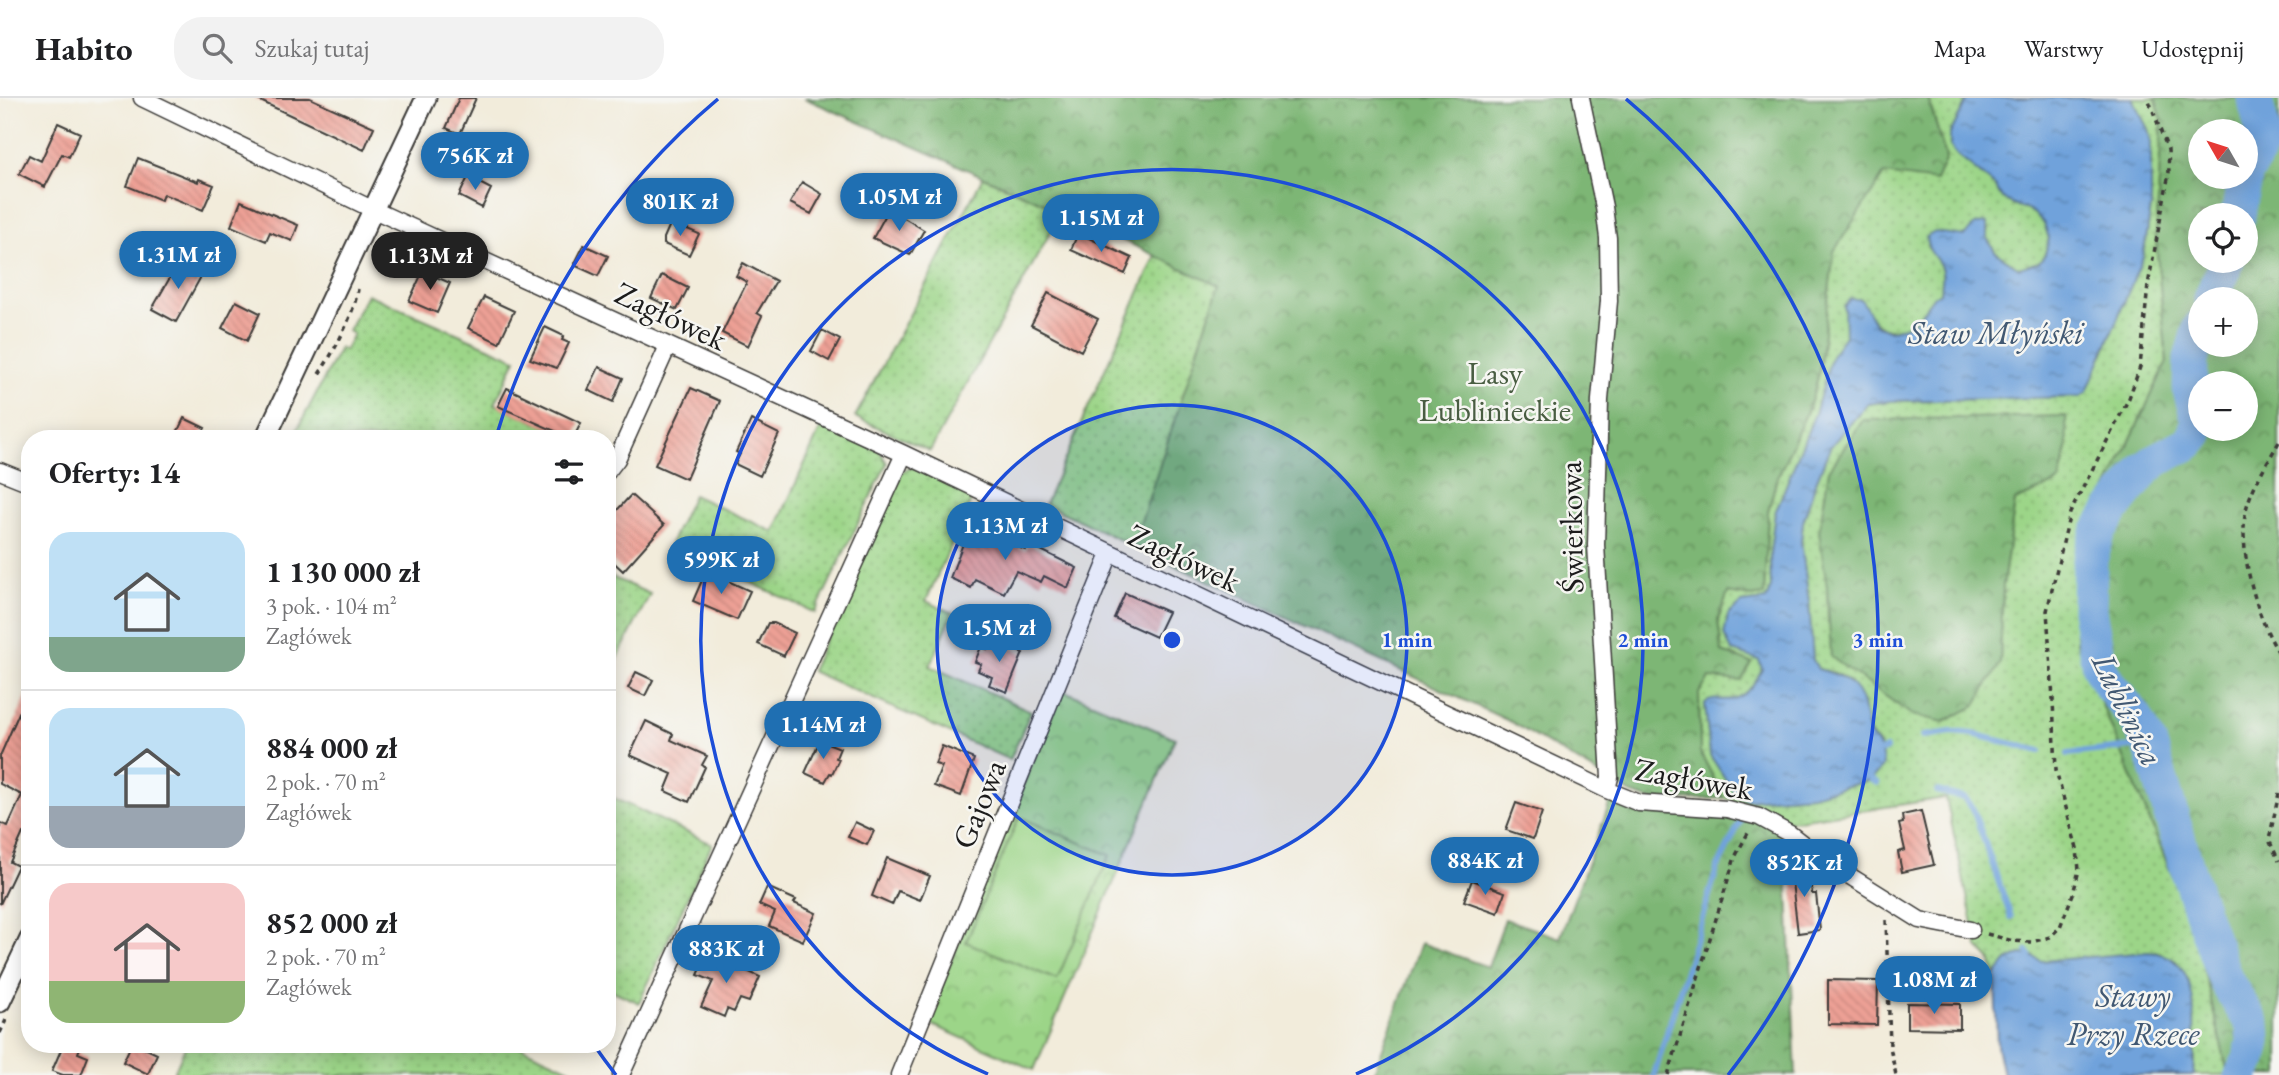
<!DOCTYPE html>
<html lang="pl">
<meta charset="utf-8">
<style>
body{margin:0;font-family:"EB Garamond",serif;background:#f2f2f2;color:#202124;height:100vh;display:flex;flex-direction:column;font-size:26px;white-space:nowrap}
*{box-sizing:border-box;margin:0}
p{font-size:23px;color:#757577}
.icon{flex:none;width:38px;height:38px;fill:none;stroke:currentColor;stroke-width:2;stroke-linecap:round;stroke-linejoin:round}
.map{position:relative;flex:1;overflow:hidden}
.sheet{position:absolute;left:21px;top:332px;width:595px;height:623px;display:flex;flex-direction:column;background:#fff;border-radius:28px;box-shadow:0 4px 18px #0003}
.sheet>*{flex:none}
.needle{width:46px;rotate:309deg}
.controls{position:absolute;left:2188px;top:21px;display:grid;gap:14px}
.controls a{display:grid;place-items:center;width:70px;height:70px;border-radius:50%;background:#fff;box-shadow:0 4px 18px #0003;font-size:35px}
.price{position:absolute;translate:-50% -60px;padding:0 16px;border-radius:24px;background:#1f6fb2;color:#fff;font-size:23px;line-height:46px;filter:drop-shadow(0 2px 4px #0008)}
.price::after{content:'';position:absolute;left:50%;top:42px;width:21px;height:16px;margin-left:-10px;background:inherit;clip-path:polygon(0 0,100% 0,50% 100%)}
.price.selected{background:#222;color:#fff}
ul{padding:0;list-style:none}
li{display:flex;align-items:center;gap:21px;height:175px;padding:0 28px}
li+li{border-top:2px solid #e0e0e0}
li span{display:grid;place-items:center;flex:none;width:196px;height:140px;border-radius:21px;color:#555}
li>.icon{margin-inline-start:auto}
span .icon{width:84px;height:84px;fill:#fffc;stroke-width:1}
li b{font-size:30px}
h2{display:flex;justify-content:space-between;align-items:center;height:84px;padding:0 28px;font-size:30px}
header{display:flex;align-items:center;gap:42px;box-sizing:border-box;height:98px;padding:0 35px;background:#fff;border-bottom:2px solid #e0e0e0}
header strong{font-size:33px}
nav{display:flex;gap:38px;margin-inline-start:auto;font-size:24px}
.search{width:490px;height:63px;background:#f2f2f2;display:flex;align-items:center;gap:18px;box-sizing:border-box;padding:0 24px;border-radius:28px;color:#757577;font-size:26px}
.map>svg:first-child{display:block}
.grass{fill:url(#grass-dots);stroke:#5c7852;stroke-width:2;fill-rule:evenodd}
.forest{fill:url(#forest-crowns);stroke:#4c6948;stroke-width:2;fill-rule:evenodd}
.park{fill:url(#park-crowns);stroke:#5c7852;stroke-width:2}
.garden{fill:#9cd588;stroke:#5c7852;stroke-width:2}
.water{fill:url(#water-ripples);stroke:#465f7c;stroke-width:2}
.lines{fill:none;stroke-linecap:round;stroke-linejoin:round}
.stream{stroke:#6fa2db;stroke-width:6}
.river{stroke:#6fa2db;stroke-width:35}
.building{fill:url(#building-back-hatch)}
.minor-casing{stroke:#3c3b39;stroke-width:19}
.tertiary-casing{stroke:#3c3b39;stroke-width:23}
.path{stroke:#3c3b39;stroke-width:3.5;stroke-dasharray:5 5;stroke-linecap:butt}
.minor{stroke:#fff;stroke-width:16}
.tertiary{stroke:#fff;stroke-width:19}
.ring{fill:none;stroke:#1d4ed8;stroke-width:3.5}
.labels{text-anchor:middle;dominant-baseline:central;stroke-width:5;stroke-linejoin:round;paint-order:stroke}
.street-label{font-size:32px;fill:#1c1c1c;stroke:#f6f6f2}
.park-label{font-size:32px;fill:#495d42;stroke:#f6f6f2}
.water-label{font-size:33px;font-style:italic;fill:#415872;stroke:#f6f6f2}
.centre{fill:#1d4ed8;stroke:#f6f6f2;stroke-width:3.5}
.ring-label{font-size:21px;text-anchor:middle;font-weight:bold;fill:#1d4ed8;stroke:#f6f6f2;stroke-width:5;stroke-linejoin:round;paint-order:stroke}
</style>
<header>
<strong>Habito</strong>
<div class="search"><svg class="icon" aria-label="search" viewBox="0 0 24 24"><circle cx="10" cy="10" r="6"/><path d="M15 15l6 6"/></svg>Szukaj tutaj</div>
<nav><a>Mapa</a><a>Warstwy</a><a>Udostępnij</a></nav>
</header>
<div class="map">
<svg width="2279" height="977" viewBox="0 0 2279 977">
<defs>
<pattern id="grass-dots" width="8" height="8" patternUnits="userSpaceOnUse" patternTransform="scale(1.75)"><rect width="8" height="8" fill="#9cd588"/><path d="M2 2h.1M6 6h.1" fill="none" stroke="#86b675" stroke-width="1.8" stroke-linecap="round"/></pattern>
<pattern id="forest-crowns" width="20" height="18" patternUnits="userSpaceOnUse" patternTransform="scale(1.75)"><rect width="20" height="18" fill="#7db674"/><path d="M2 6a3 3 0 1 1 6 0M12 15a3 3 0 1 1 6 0" fill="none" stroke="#66935e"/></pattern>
<pattern id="park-crowns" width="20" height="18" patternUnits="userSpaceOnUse" patternTransform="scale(1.75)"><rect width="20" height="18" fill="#9cd588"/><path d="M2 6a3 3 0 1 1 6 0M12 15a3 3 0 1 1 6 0" fill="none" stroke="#86b675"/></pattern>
<pattern id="water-ripples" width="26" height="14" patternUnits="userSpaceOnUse" patternTransform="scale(1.75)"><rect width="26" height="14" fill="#6fa2db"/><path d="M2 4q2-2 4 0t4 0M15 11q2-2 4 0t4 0" fill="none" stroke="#5a83b1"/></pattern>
<pattern id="building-back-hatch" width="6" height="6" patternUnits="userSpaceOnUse" patternTransform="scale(1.75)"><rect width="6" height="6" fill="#eda095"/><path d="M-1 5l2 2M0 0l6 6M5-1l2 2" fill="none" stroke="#cb8980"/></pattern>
</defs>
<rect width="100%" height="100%" fill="#f6f6f2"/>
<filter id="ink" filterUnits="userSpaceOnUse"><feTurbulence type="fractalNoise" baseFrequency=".0143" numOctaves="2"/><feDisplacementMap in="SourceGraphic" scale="14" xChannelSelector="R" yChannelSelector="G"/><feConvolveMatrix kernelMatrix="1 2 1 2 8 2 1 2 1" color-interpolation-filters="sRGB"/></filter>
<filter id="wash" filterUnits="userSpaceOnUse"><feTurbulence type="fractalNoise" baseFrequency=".00686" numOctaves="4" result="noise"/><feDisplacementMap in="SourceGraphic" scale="28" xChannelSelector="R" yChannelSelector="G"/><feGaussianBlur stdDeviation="1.57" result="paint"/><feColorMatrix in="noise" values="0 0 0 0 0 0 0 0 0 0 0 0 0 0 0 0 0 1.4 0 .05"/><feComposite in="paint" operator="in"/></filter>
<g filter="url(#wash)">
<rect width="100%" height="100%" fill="#f2ecdb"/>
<path class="grass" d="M1928 0H1968L1950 36 1957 57 1997 89 2002 101 2034 115 2045 125 2049 141 2045 156 2039 164 2019 170 1996 155 1987 140 1989 131C1968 138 1948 141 1927 148 1941 165 1946 172 1940 194 1929 201 1924 215 1915 224 1912 227 1906 229 1900 230 1877 236 1871 219 1861 201L1845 238 1832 257 1816 313 1775 415 1770 455 1771 489 1766 502 1742 505 1763 571C1757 583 1747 597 1734 601 1723 604 1715 598 1705 606L1710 657 1747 702 1812 697 1871 682 1882 653 1868 632 1862 602 1850 584 1835 575 1818 571 1813 562 1809 504 1801 443 1803 424 1815 386 1830 349 1867 306 1891 303 2079 299 2104 255 2122 206 2143 159 2147 135 2151 109V44L2148 31 2132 0H2155L2162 22 2156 143 2167 264 2079 451 2076 543 2195 833 2227 971V977H2194L2195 961 2189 883 2176 863 2159 854 2041 864 2021 856 2007 863 1995 878 1992 864 1978 849 1946 700 1785 724 1764 711 1724 700 1700 654 1699 595 1710 579 1751 565 1722 554 1718 522 1728 495 1752 499 1764 497 1768 414 1776 383 1811 304 1819 275 1834 153 1884 75 1946 59ZM2067 351 2059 384 2015 403 2003 487 2000 566 1828 526 1827 489Z
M983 79 1062 113 930 353 855 319Z
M1156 157 1219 188 1133 448 1045 406Z
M367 196 516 261 495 306 574 341H317L297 332 340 250 345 252 353 236 348 233Z
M822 327 879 352 887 365 815 515 670 446 693 397 774 434Z
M914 369 974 396 926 503 953 515 930 568 1031 613 1010 662 811 573 902 373Z
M607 477 650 496 607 581Z
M607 697 712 746 639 905 607 890Z
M186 947H517L583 977H173Z"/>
<path class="forest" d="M804 0H1928L1946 60 1936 83 1884 76 1834 153 1819 275 1811 304 1776 383 1768 414 1764 497 1752 499 1728 495 1718 522 1722 554 1752 565 1741 583 1710 580 1699 595 1700 654 1724 700 1655 703 1632 696 1511 624 1133 448 1219 188 1062 113Z
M2155 0H2279V977H2227V971L2195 833 2076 543 2079 451 2167 264 2156 143 2162 22ZM2200 33H2245V79H2200ZM2200 117H2245V163H2200ZM2245 201V247H2200V201ZM2200 285H2245V331H2200Z
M2066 318 2067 351 2059 384 2015 403 2003 487 2000 566 1975 608 1944 624 1912 617 1831 559 1827 489 1819 434 1829 372 1863 322Z
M1610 704 1632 714 1785 724 1796 977H1373L1421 845 1488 869 1505 821 1560 840Z"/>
<path class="park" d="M1062 592 1175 640 1034 972 926 924Z"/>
<path class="garden" d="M1019 719 1110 757 1057 882 966 844Z"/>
<path class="water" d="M1968 0H2132L2148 31 2151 44V109L2147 135 2143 159 2092 282 2087 294 2080 299 1891 303 1867 306 1830 349 1815 386 1803 424 1801 443 1809 504 1813 562 1818 571C1838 576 1858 584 1863 607 1865 615 1865 626 1869 634 1877 650 1882 647 1883 668L1871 682 1812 697 1747 702 1735 696 1710 657 1705 605C1715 598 1723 604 1734 601 1747 597 1757 583 1762 571L1759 562 1732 553 1724 537 1728 517 1742 505 1766 502 1771 489 1770 455 1775 415 1816 313 1832 256 1845 238 1844 208 1850 201H1861L1876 227 1890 233 1914 225 1934 198 1940 194C1950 159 1928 164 1926 139L1935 134 1965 138C1971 128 1976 125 1987 125V140L1996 155 2019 170 2039 164 2045 156 2049 141 2044 125 2034 115 2002 101 1996 89 1957 57 1950 48V36Z
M2148 854C2196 855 2195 909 2194 944 2194 955 2195 966 2194 977H2003L1997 948 1995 878 2007 863 2021 856 2030 857 2041 863Z"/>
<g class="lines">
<path class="stream" d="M1923 638 1952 634 1973 636 2040 653
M1882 653 1886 651
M2068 656 2150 647
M1871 682 1877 685
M1937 693 1964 700 1973 711 2011 819
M2027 853 2030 857
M1654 977 1717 771 1742 720"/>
<path class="river" d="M2245 77C2267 39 2266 42 2254 0
M2238 117 2245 79
M2211 201 2227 163
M2200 229 2191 261 2190 292 2199 322 2196 336 2189 345 2158 361 2146 370 2111 414 2098 435 2090 462 2089 512 2099 569 2108 585 2135 619 2150 647 2196 799 2226 883 2253 927 2254 943 2250 961 2242 977"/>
</g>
<g id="blocks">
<path class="building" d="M254 0H310L374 29 364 52Z
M459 0H476L460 36 446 30Z
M58 25 80 35 69 59 62 56 45 89 19 76 29 57 41 63Z
M138 60 198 84 199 81 214 87 203 112 163 96 161 102 127 88Z
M468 79 491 91 482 110 459 98Z
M802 84 822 96 811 116 790 105Z
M241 103 298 127 292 143 270 134 266 143 231 128Z
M889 111 924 132 910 157 873 140Z
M671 124 699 136 689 157 664 146V140Z
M1078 135 1132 160 1125 176 1071 152Z
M584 147 608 158 598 178 574 167Z
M180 162 203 175 176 224 152 211Z
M743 165 776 183 757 215 762 218 748 248 722 235 747 184 736 178Z
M423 173 450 185 437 215 409 203Z
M662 177 688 190 677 212 651 200Z
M1048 195 1098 221 1081 253 1031 227Z
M484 199 514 213 499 245 468 230Z
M236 203 260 215 247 243 222 230Z
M545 229 564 238 562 242 569 245 557 270 530 261Z
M822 232 840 242 829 263 811 253Z
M599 269 623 280 613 304 588 292Z
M507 290 581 325 573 341 498 308Z
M691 290 720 303 686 381 655 367Z
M184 320 205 330 199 341H174Z
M751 322 779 336 760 378 735 366 740 356 736 354Z
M631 397 664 427 623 473 607 458V423Z
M972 422 988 429 986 435 1025 452 1029 446 1077 470 1068 490 1044 478 1041 484 1016 473 1004 495 975 481 971 490 950 480Z
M706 473 750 493 737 522 693 503Z
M1125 495 1168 514 1156 539 1114 520Z
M768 525H774L795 535 784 558 758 546Z
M990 542 1023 555 1007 594 989 587 992 579 978 573 981 566 975 564 981 549 987 551Z
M636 574 653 582 645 598 628 590Z
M30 590V739L23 735 10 764 18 768 0 806V725L8 728 22 697 0 686V658Z
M646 623 673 636 671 642 707 658 702 667 705 669 689 704 665 693 672 676 630 657Z
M820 642 840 650 836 660 839 661 832 676 830 675 825 684 805 675Z
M942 648 974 661 961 698 934 688 942 668 935 666Z
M1516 705 1542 714 1533 741 1506 732Z
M1921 713 1934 767 1902 774 1898 754 1905 752 1899 726 1903 725 1902 717Z
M855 724 874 733 867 747 848 739Z
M887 760 930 778 920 802 898 793 892 807 872 798Z
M1808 765 1812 796H1816L1820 832 1798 835 1790 767Z
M1472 782 1505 794 1498 815 1464 803Z
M767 789 796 802 794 805 816 815 803 843 769 828 775 814 759 807Z
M708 855 760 879 749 904 740 901 734 914 727 911 724 919 701 909 713 883 698 877Z
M1828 882 1878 883 1877 927 1828 926Z
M1907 905 1960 906V931L1907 930Z
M63 947H81L78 955 88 959 81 977H63L52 973Z
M131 947H138L157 956 148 976 123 964Z"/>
</g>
</g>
<g filter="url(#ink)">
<use href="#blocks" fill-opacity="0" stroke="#3c3b39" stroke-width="2"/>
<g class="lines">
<g class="minor-casing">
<path id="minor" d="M142 0 374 112 904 356 1607 692 1639 705 1727 711 1759 719 1790 736 1821 760 1920 822 1971 832
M1581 0 1604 109 1608 140 1609 203 1600 302 1596 447 1610 679 1607 692
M0 373 30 385
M607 374 617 361 668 248
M621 977 904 356
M899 977 1110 456"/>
</g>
<g class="tertiary-casing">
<path id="tertiary" d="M265 341 426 0
M0 904 30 841"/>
</g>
<path class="path" d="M319 276C334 254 354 217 358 191
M2279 344C2267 365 2254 385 2247 408 2236 447 2257 522 2279 555
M2279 695 2269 742 2279 763
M1886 822 1890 949 1896 977
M1987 836 2013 843 2032 844 2050 839 2060 829 2073 796 2079 772 2077 751 2056 672 2053 601 2047 513 2070 415 2129 300 2140 269 2148 187 2169 75 2168 52 2148 0
M0 935 6 922
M1668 977 1735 759 1748 735"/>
<use href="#minor" class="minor"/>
<use href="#tertiary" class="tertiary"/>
</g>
</g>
<circle cx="1172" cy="542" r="235" fill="#1d4ed8" fill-opacity=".12"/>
<g class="ring">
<circle cx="1172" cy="542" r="235"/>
<path d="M988 976A471 471 0 1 1 1356 976"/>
<path d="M616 977A706 706 0 0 1 594 947M497 336A706 706 0 0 1 718 1M1626 1A706 706 0 0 1 1728 977"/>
</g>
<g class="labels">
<g class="street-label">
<text transform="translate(671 218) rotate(25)">Zagłówek</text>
<text transform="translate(1571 429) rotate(-91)">Świerkowa</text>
<text transform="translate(1184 460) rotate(25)">Zagłówek</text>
<text transform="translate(1694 681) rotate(10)">Zagłówek</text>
<text transform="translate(979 706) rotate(-68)">Gajowa</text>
</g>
<g class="park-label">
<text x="1495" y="275">Lasy<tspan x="1495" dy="37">Lublinieckie</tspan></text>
</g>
<g class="water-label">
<text x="1996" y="234">Staw Młyński</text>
<text transform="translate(2128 611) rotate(64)">Lublinica</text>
<text x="2133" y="897">Stawy<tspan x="2133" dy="38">Przy Rzece</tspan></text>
</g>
</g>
<circle cx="1172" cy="542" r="10" class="centre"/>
<g class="ring-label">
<text x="1407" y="549">1 min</text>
<text x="1643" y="549">2 min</text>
<text x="1878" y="549">3 min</text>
</g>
</svg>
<div class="controls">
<a><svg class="needle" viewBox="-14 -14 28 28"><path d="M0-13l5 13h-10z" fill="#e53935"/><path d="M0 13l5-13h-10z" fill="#757577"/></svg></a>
<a><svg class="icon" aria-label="locate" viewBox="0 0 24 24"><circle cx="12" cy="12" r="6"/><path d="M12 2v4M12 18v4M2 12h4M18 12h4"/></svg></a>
<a>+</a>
<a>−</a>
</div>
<b class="price" style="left:475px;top:94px">756K zł</b>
<b class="price" style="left:899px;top:135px">1.05M zł</b>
<b class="price" style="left:680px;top:140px">801K zł</b>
<b class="price" style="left:1101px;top:156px">1.15M zł</b>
<b class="price" style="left:178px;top:193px">1.31M zł</b>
<b class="price selected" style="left:430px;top:194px">1.13M zł</b>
<b class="price" style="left:1005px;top:464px">1.13M zł</b>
<b class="price" style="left:721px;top:498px">599K zł</b>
<b class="price" style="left:999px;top:566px">1.5M zł</b>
<b class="price" style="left:823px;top:663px">1.14M zł</b>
<b class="price" style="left:1485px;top:799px">884K zł</b>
<b class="price" style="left:1804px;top:801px">852K zł</b>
<b class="price" style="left:726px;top:887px">883K zł</b>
<b class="price" style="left:1934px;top:918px">1.08M zł</b>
<section class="sheet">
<h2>Oferty: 14<svg class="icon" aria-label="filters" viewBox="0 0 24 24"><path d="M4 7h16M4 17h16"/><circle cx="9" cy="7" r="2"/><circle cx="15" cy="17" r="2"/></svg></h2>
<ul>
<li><span style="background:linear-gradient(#bfe0f5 75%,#7fa58c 0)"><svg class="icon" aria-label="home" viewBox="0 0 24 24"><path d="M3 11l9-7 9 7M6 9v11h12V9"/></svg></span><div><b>1 130 000 zł</b><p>3 pok. · 104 m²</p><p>Zagłówek</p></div></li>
<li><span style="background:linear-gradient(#bfe0f5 70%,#9aa5b1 0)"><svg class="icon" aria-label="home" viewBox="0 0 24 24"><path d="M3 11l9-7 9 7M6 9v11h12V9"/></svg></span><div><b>884 000 zł</b><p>2 pok. · 70 m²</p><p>Zagłówek</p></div></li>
<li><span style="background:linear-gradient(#f6c9c9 70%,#8fb573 0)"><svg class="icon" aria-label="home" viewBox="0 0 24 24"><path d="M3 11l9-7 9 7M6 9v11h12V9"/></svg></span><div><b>852 000 zł</b><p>2 pok. · 70 m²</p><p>Zagłówek</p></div></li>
</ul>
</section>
</div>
